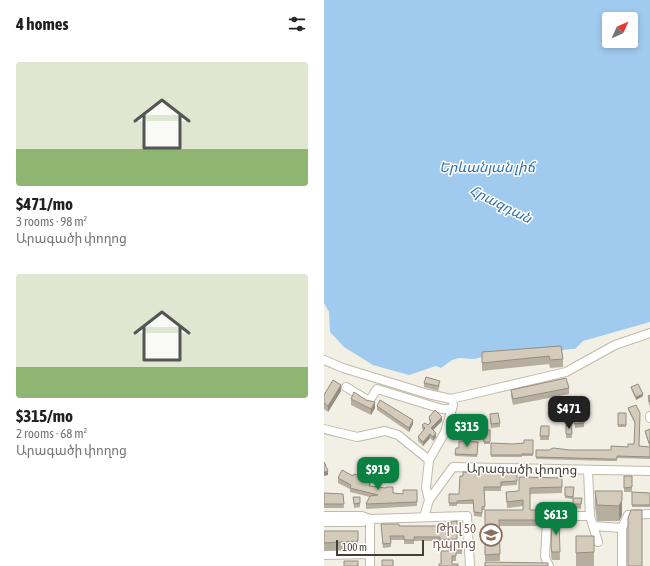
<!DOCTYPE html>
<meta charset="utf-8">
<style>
body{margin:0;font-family:"Asap Condensed","Noto Sans Armenian",sans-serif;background:#f6f6f6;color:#202124;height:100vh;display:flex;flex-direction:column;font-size:15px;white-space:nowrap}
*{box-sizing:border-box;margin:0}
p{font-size:13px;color:#757577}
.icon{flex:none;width:22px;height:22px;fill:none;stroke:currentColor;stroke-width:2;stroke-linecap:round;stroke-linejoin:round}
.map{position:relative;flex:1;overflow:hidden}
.sheet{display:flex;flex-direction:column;background:#fff;width:324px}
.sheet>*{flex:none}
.needle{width:26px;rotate:45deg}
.tools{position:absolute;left:278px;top:12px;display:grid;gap:8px}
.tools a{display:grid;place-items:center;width:36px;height:36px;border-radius:4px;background:#fff;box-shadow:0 2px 6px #0003;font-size:20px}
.scale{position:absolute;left:12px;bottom:10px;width:88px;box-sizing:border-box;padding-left:4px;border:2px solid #443f34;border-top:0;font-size:11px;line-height:14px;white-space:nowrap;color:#443f34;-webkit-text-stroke:3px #fff;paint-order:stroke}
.price{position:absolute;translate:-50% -34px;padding:0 9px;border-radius:8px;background:#0b8043;color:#fff;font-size:13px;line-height:26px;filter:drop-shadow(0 1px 2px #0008)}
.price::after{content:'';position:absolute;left:50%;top:24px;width:12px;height:9px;margin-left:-6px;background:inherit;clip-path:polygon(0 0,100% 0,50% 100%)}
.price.selected{background:#222;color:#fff}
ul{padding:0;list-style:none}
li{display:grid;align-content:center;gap:8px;height:212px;padding:0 16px}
li span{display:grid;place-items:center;height:124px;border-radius:4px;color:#555}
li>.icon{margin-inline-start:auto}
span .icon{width:72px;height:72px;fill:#fffc;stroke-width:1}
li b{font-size:17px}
h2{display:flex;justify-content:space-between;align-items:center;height:48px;padding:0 16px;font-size:17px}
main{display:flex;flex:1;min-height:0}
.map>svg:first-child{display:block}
.water{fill:#a1caef;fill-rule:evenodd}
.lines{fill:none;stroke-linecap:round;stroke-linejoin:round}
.minor-casing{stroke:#c0baaa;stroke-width:10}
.minor{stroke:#fff;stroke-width:8}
.wall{fill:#b6afa0}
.shaded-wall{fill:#948e82}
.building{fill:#d4cbba;stroke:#948e82}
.labels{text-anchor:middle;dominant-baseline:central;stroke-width:3;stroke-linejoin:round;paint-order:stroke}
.street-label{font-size:13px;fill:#443f34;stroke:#fff}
.education-label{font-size:13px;fill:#785e54;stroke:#fff;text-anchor:end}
.water-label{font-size:14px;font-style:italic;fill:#2f71af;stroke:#fff}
</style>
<main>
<section class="sheet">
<h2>4 homes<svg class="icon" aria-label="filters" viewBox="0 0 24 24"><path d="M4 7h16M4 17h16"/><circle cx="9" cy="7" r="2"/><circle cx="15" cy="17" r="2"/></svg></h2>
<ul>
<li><span style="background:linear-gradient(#dfe7d0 70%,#8fb573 0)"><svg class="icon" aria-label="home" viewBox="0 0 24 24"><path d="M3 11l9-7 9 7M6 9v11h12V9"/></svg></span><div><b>$471/mo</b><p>3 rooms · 98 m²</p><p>Արագածի փողոց</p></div></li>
<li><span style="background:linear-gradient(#dfe7d0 75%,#8fb573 0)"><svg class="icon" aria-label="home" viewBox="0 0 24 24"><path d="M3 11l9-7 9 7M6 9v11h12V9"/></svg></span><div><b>$315/mo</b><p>2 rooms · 68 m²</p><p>Արագածի փողոց</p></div></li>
</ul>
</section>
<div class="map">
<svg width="326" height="566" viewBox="0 0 326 566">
<rect width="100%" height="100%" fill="#f2efe5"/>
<path class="water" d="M0 0H326V322L259 341 251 349H246L230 352 172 354 150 359 135 358 128 360 117 368 112 366 85 375 49 365 20 347 6 332 5 312 0 303ZM285 19H307V41H285Z"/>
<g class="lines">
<g class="minor-casing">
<path id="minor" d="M0 360 19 368 104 394 127 399 242 372 291 345 326 333
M22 387 45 401 53 389 118 409H128
M326 416V418
M0 429 33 437 61 431 74 435 105 460
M264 470 266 516 274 542
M105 500 102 488 105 460 121 432 129 405
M0 516H38L46 519
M100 517 105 500 129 467 326 471
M46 519V566
M0 522H38L46 519 143 516 146 566
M269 526 298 528
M0 555 46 554
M225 566 221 557 223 521 239 516H266
M298 566V528L304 515 326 514"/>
</g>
<use href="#minor" class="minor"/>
</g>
<path class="wall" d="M237 346 239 359V367L226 368 225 364 158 371V352Z
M100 383 116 385 114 391 100 387Z
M307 387 319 396 312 400 307 389Z
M245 388V394L189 405 187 396V390Z
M17 391 4 412 0 409V395Z
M326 395V407L324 401V396Z
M27 399 51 408 47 415 27 405Z
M312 405 315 446 326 447 321 433V431L326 429V459L293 458V461H285L212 459V450H287L304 447 310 444 311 424 304 410V408Z
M53 406 89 424 85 432 53 410Z
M294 413H302V427H294Z
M166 414 176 423V427L167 428Z
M250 415 260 423V427L251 428Z
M105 417 118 421 109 430 112 437 109 441 106 438 99 446 94 441V437L100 430 98 429V425H104L106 423 105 421Z
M242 425H247L248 438H242Z
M217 426H225V440H216Z
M159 430H166V444H160Z
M209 440V456H198V457H167V443L189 444 200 443Z
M154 442 153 457 131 456 132 448H135Z
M193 473V485L177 486V491H160L161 510H158V517L150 516 149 504H133V506H125V494H135Z
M29 476 47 483 46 486 69 493 79 494 93 490V506L42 509V504L46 497 26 492V489L14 483V478Z
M300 476H308V492H300Z
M238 478V493L206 494V510L221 516 218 520 217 526H176V561H161V510H199V506L183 508 182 492 195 491Z
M241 487H250L249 498H258L257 509 249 508V499L241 498Z
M271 491H298V515L295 521H273L271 507Z
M308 492 326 493V507H308Z
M0 493 19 494 20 508H0Z
M29 497H36V507L30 508Z
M235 519 236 560H228L227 556V548Z
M133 521V541H138V554H132V561H128L117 564 130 551V543L116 544V541H90V544H80V540H67V547L59 548 57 524 75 526H128Z
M0 531H34V549L0 551Z
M252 536H270V566H252Z"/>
<path class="shaded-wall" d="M17 385V391L4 412V406Z
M319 394V396L312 400V397Z
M51 402V408L47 415V409Z
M118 417V421L107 432V428Z
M89 420V424L85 432V428Z
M112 433V437L109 441V437Z
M106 434V438L99 446V442Z
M4 471V475L0 476V472Z
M298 500V515L295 521V506Z
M221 510V516L218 520 217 526 218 514Z"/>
<path class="building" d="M237 346 239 359 226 360 225 356 158 363V352Z
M102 377 116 381 114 386 100 383Z
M242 378 245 388 189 399 187 390Z
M9 380 17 385 4 406 0 403V395Z
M314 384 319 394 312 397 307 387Z
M30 392 42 400 51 402 47 409 27 399Z
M326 395V402L324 396Z
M56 400 89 420 85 428 53 406Z
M312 405 316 413 315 446 326 447V457L293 456V459H285L212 457V450H225L229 448 246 450H287V446L304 447V444H310L311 422 304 408Z
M111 410 118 417 107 428 112 433 109 437 106 434 99 442 94 437 101 428 98 425 101 423 104 425 107 422 105 417Z
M174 413 176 423 167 424 166 414Z
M294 413H302V425H294Z
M259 414 260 423 251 424 250 415Z
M242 425H247L248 434H242Z
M217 426H225V436H216Z
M326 429V446L321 431Z
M159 430H166V442H160Z
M200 440H209V454H198V455H167V443L189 444 200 443Z
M135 441 154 442 153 455 131 454 132 448H135Z
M0 462 4 471 0 472Z
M18 470 29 476 30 474 47 479 45 486 62 488V487H69V493L79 494V490H93V502L42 504 46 496 54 495 26 488 27 485 14 478Z
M139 472 193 473V481L177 482V487H160L161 506 158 507V513L150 512 149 500 133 501V503H125V494H135L136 476H139Z
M300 476H308V487L300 488Z
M195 477 238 478V487L206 488V510H221L218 514 217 520H175L176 554 161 555V510H199V500L183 502 182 492 195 491Z
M241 487H250L249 497 241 496Z
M271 491H298V500L295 506 273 505Z
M308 492 326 493V505H308Z
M0 493 19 494 20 504H0Z
M29 497H36V503L30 504Z
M249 498H258L257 504H249Z
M307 510H318V566H304V518Z
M228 519H235L236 552H228L227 548Z
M133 521V539L116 540V537H90V540H80V536H66L67 543 59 544 57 524H75V526H128L127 522Z
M0 531H34V541L0 543Z
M252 536H270V552L252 553Z
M130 541H138V550H130Z
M117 551H132V556H128V564H134V566H115V564H117Z
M58 560H69V566H58Z
M20 561H34V566H20Z
M161 562 224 563V566H161Z"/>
<defs>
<g id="school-ring" transform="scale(1.15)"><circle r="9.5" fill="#fff" stroke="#8d6e63" stroke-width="1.5"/><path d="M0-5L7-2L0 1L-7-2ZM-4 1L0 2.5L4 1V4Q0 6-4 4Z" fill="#8d6e63"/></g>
</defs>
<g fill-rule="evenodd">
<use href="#school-ring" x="167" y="535"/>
</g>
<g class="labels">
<g class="street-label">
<text transform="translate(198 469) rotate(1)">Արագածի փողոց</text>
</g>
<g class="education-label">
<text x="152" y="528">Թիվ 50<tspan x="152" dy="15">դպրոց</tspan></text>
</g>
<g class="water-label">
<text x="163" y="167">Երևանյան լիճ</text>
<text transform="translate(177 204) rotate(27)">Հրազդան</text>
</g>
</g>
</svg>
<div class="tools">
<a><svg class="needle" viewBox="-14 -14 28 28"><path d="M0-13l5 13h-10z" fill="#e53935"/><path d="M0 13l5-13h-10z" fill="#757577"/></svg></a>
</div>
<div class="scale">100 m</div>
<b class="price selected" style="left:245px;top:430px">$471</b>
<b class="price" style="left:143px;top:448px">$315</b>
<b class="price" style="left:54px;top:491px">$919</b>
<b class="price" style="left:232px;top:536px">$613</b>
</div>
</main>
